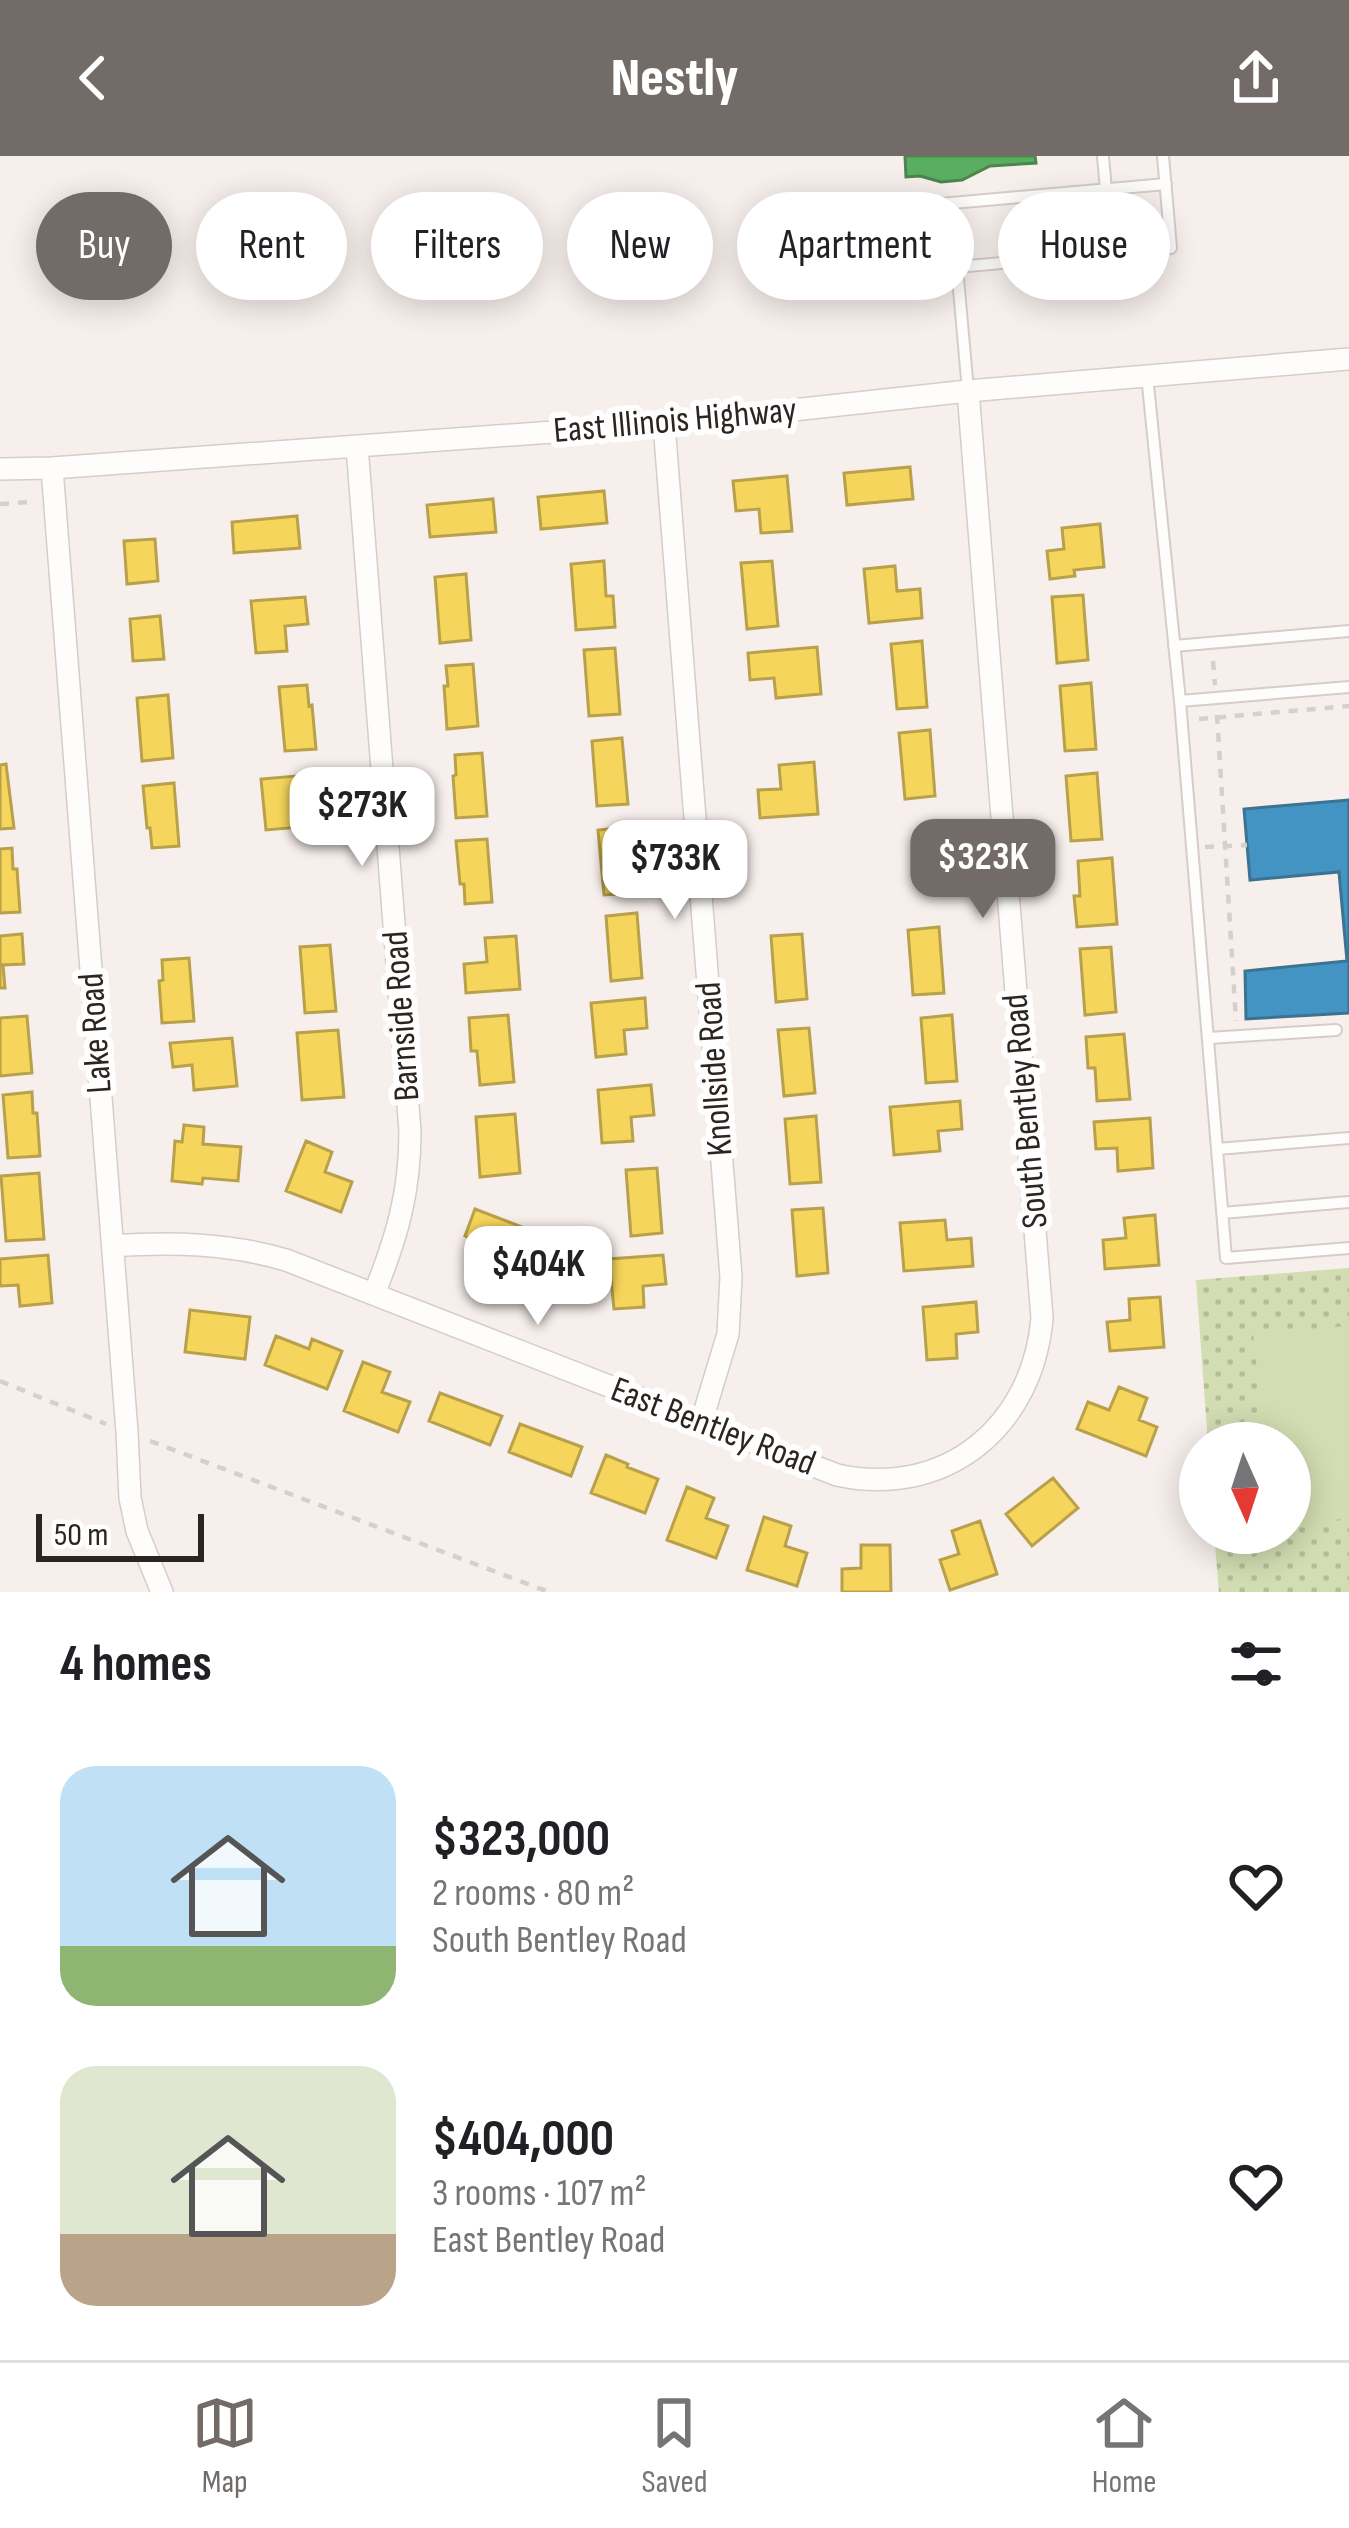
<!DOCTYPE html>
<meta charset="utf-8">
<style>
body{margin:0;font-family:"Sofia Sans Condensed",sans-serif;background:#f6f6f6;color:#202124;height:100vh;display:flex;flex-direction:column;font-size:45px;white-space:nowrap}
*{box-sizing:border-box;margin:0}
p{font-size:39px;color:#757577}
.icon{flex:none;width:66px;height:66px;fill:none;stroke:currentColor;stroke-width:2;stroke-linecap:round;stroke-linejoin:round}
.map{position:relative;height:1436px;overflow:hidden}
.details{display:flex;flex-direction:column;background:#fff;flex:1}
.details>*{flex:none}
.guide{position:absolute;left:36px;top:36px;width:1278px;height:108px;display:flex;gap:24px}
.needle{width:78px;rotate:177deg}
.buttons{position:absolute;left:1179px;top:1266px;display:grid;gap:24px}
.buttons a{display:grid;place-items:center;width:132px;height:132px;border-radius:50%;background:#fff;box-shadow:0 6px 30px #0003;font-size:60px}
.scale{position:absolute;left:36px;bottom:30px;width:168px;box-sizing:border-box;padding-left:12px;border:6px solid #2c2420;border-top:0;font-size:33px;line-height:42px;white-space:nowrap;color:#2c2420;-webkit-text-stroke:9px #fefefe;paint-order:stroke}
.price{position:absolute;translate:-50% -102px;padding:0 27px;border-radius:24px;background:#fff;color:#222;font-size:39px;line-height:78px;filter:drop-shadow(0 3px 6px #0008)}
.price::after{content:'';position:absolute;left:50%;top:72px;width:36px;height:27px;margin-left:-18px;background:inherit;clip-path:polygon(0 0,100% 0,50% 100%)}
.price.on{background:#736b67;color:#fff}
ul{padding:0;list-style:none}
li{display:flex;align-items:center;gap:36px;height:300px;padding:0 60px}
li span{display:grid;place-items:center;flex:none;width:336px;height:240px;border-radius:36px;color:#555}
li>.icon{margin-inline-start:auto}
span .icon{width:144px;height:144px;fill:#fffc;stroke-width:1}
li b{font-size:51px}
h2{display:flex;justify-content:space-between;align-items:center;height:144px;padding:0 60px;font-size:51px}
.pill{padding:0 42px;border-radius:54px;background:#fff;box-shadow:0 6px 30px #0003;font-size:42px;line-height:108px}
.pill.on{background:#736b67;color:#fff}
header{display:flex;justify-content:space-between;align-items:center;height:156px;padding:0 60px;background:#736b67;color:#fff;font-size:54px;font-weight:800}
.dock{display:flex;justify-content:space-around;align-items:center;height:168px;border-top:3px solid #e0e0e0;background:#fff;font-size:33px;color:#757577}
.dock a{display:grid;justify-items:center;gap:6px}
.dock .on{color:#736b67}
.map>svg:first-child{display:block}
.park{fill:url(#park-dots)}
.pitch{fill:#d3ddb2}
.homes{fill:#f6d55c;stroke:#b9a04a;stroke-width:3}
.schools{fill:#4393c3;stroke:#3c7292;stroke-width:3}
.public{fill:#5aae61;stroke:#4c854e;stroke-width:3}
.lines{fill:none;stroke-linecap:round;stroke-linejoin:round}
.lane-casing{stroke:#d5cdc9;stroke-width:14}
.street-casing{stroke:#d5cdc9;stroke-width:24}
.path{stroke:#d3d0cf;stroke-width:4.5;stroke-dasharray:9 9;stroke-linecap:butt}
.lane{stroke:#fefdfc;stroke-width:10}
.street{stroke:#fefdfc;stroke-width:21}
.labels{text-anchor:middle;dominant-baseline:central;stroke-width:12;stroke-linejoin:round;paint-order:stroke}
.street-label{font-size:36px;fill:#2c2420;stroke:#fefefe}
</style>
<header><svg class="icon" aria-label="back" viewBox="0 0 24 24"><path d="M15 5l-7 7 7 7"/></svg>Nestly<svg class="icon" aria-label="share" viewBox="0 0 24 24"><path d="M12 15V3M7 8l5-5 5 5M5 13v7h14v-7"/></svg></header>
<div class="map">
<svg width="1349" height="1436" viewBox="0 0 1349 1436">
<defs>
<pattern id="park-dots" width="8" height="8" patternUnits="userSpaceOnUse" patternTransform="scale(3)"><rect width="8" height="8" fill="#d3ddb2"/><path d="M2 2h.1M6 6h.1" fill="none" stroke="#b5be99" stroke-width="1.8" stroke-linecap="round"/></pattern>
</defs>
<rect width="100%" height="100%" fill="#f7efec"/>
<path class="park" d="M1349 1112V1436H1219L1214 1377H1290V1287H1208L1196 1124Z"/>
<path class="pitch" d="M1349 1170V1362L1290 1370V1287H1265L1253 1177Z"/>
<path class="homes" d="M910 311 913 343 847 349 844 317Z
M787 320 792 375 761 377 759 353 736 355 733 325Z
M604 335 607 367 541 373 538 341Z
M493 343 496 376 430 381 427 349Z
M297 360 300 392 234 397 232 366Z
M1100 368 1104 411 1074 414 1075 420 1050 423 1047 395 1064 393 1062 372Z
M155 383 158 425 127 428 124 385Z
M604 405 606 440H613L615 471 576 474 571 408Z
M772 405 778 470 747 473 741 407Z
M895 410 897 435 920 433 922 462 869 467 864 413Z
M466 418 471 484 440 487 435 421Z
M1083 439 1088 504 1057 507 1052 441Z
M305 441 308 468 285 470 287 495 256 497 251 445Z
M160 460 164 503 133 505 130 463Z
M922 485 927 551 897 553 891 488Z
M817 491 821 538 776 542 774 522 750 524 748 497Z
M615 492 620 558 589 560 584 494Z
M473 508 478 570 447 573 444 530H448L446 510Z
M1091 527 1096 593 1065 595 1060 530Z
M307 529 309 550 312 549 316 593 285 595 279 531Z
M168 539 173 602 142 605 137 542Z
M930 574 935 640 905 643 899 577Z
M622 582 628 648 597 650 592 585Z
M482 597 487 660 456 662 453 620 456 619 455 599Z
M814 606 818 658 760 662 758 634 781 633 779 609Z
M6 608 14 672 0 673V609Z
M1097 617 1102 683 1071 685 1066 620Z
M319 618 322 645 299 647 301 671 266 674 261 623Z
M174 627 179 690 152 692 150 672H147L143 630Z
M629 671 634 737 604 739 598 674Z
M487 683 492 746 465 748 464 728H460L456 685Z
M12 692 13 713H17L20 756 0 757V693Z
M1112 702 1117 768 1077 771 1074 740H1080L1078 705Z
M637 757 642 822 611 825 606 760Z
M939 771 944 837 913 839 908 774Z
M22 778 24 808 3 809 5 832H0V780Z
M802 778 807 843 776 846 771 780Z
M516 780 520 833 466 837 464 808 487 806 485 782Z
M330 789 336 855 305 857 300 791Z
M1111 791 1116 856 1085 859 1080 793Z
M189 802 194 865 162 867 159 825 163 824 162 804Z
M645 842 647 872 624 874 626 898 596 901 591 847Z
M508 859 514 926 480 929 477 895H471L469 862Z
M952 859 957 925 926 927 921 862Z
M27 860 32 917 0 920V862Z
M809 872 815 937 784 940 778 874Z
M338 874 344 941 302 944 297 877Z
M1124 878 1130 943 1097 945 1095 912H1088L1086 881Z
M232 882 237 930 194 934 192 909 173 911 170 887Z
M651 929 654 959 631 961 633 985 602 987 598 934Z
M32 936 33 957H37L40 1000 8 1002 3 939Z
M960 945 962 973 938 975 940 995 894 999 890 951Z
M515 958 520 1017 480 1021 476 961Z
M816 960 821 1026 790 1028 785 963Z
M1150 962 1153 1012 1118 1015 1117 992 1096 993 1094 966Z
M184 969 204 971 203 988 241 991 238 1025 203 1022 202 1028 172 1025 175 985 182 986Z
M306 985 332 996 325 1016 352 1026 341 1056 286 1035Z
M657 1012 662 1077 631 1080 626 1014Z
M39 1017 44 1083 6 1085 1 1020Z
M823 1052 828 1117 797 1120 792 1054Z
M475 1053 522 1071 503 1121 476 1110 485 1088 465 1080Z
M1155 1059 1159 1109 1105 1113 1103 1084 1126 1082 1124 1062Z
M945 1064 947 1084 971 1082 973 1110 904 1115 900 1067Z
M48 1099 52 1147 20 1150 18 1129 0 1130V1103Z
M663 1099 666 1128 643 1130 644 1151 614 1153 609 1103Z
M1160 1141 1164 1191 1110 1195 1107 1166 1130 1164 1129 1143Z
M976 1146 978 1176 956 1178 957 1202 927 1204 923 1151Z
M190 1154 250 1161 245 1203 185 1196Z
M276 1180 309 1193 312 1183 342 1195 327 1233 265 1209Z
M363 1206 390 1216 382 1236 410 1246 398 1276 344 1255Z
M1119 1231 1147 1242 1139 1264 1157 1271 1146 1300 1077 1273 1088 1246 1109 1254Z
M440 1237 502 1260 490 1289 429 1265Z
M520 1268 582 1291 571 1320 509 1296Z
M606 1299 628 1308 627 1311 658 1323 645 1357 591 1337Z
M1053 1322 1078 1352 1032 1390 1006 1358Z
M687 1331 714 1342 706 1362 728 1370 716 1402 667 1384Z
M764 1361 791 1370 785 1390 807 1397 797 1430 747 1414Z
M980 1365 997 1418 950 1434 940 1404 959 1398 952 1375Z
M861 1389H890L891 1436H842V1413L861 1412Z"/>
<path class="schools" d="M1349 644V857L1246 863 1245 815 1347 805 1339 716 1250 724 1244 653Z"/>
<path class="public" d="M905 0H1035L1036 7 990 10 962 24 941 26 920 20 906 21Z"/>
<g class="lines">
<g class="lane-casing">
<path id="lane" d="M1103 0 1106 34
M957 111 811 123 805 60 1166 28
M1147 219 1180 545 1226 1102 1349 1092
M968 235 957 111 1171 92 1163 0
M1174 490 1349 475
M1180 545 1349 531
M1208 882 1336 874
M1217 993 1349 982
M1222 1057 1349 1046"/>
</g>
<g class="street-casing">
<path id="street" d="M664 268 731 1121 728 1178 701 1267
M357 290 410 975C410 1037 397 1081 374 1138
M52 312 127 1276 130 1342 137 1375 162 1436
M0 313 52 312 664 268 968 235 1349 203
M113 1090C172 1086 228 1087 286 1104L837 1319C946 1343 1033 1270 1042 1162L968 235"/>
</g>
<path class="path" d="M0 348 31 346
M1213 505 1215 529
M1217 559 1236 865
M1199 563 1349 550
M1205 691 1247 689
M0 1225 106 1268
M150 1285 549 1436"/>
<use href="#lane" class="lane"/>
<use href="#street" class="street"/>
</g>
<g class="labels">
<g class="street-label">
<text transform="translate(675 265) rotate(-5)">East Illinois Highway</text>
<text transform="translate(402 860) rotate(-94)">Barnside Road</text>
<text transform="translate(96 877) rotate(-94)">Lake Road</text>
<text transform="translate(715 913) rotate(-94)">Knollside Road</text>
<text transform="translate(1026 955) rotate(-95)">South Bentley Road</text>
<text transform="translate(713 1271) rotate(21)">East Bentley Road</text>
</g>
</g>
</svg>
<div class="buttons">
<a><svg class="needle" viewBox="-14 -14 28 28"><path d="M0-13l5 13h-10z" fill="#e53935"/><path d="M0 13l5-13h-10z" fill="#757577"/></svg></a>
</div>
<div class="scale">50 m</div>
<b class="price" style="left:362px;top:713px">$273K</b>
<b class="price on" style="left:983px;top:765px">$323K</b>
<b class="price" style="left:675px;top:766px">$733K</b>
<b class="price" style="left:538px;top:1172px">$404K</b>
<div class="guide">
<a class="pill on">Buy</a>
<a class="pill">Rent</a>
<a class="pill">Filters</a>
<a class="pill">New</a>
<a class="pill">Apartment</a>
<a class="pill">House</a>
</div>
</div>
<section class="details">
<h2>4 homes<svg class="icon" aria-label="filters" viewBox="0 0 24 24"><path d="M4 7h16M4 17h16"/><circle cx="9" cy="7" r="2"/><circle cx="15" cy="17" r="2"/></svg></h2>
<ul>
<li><span style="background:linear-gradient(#bfe0f5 75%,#8fb573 0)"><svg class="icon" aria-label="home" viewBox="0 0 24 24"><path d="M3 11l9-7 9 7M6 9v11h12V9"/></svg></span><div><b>$323,000</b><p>2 rooms · 80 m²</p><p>South Bentley Road</p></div><svg class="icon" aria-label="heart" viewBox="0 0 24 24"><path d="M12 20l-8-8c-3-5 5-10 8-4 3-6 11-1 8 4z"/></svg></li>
<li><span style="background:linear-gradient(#dfe7d0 70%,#b9a48a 0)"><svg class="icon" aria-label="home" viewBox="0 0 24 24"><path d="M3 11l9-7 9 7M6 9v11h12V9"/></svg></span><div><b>$404,000</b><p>3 rooms · 107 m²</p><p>East Bentley Road</p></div><svg class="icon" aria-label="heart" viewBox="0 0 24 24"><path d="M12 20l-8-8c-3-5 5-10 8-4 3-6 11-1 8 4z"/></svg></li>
</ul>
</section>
<nav class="dock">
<a class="on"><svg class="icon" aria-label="map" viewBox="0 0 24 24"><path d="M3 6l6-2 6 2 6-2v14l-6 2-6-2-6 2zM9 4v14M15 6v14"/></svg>Map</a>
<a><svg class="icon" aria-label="saved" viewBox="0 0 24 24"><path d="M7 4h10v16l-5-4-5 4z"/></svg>Saved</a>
<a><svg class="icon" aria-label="home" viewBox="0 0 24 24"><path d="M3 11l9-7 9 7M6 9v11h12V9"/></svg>Home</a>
</nav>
